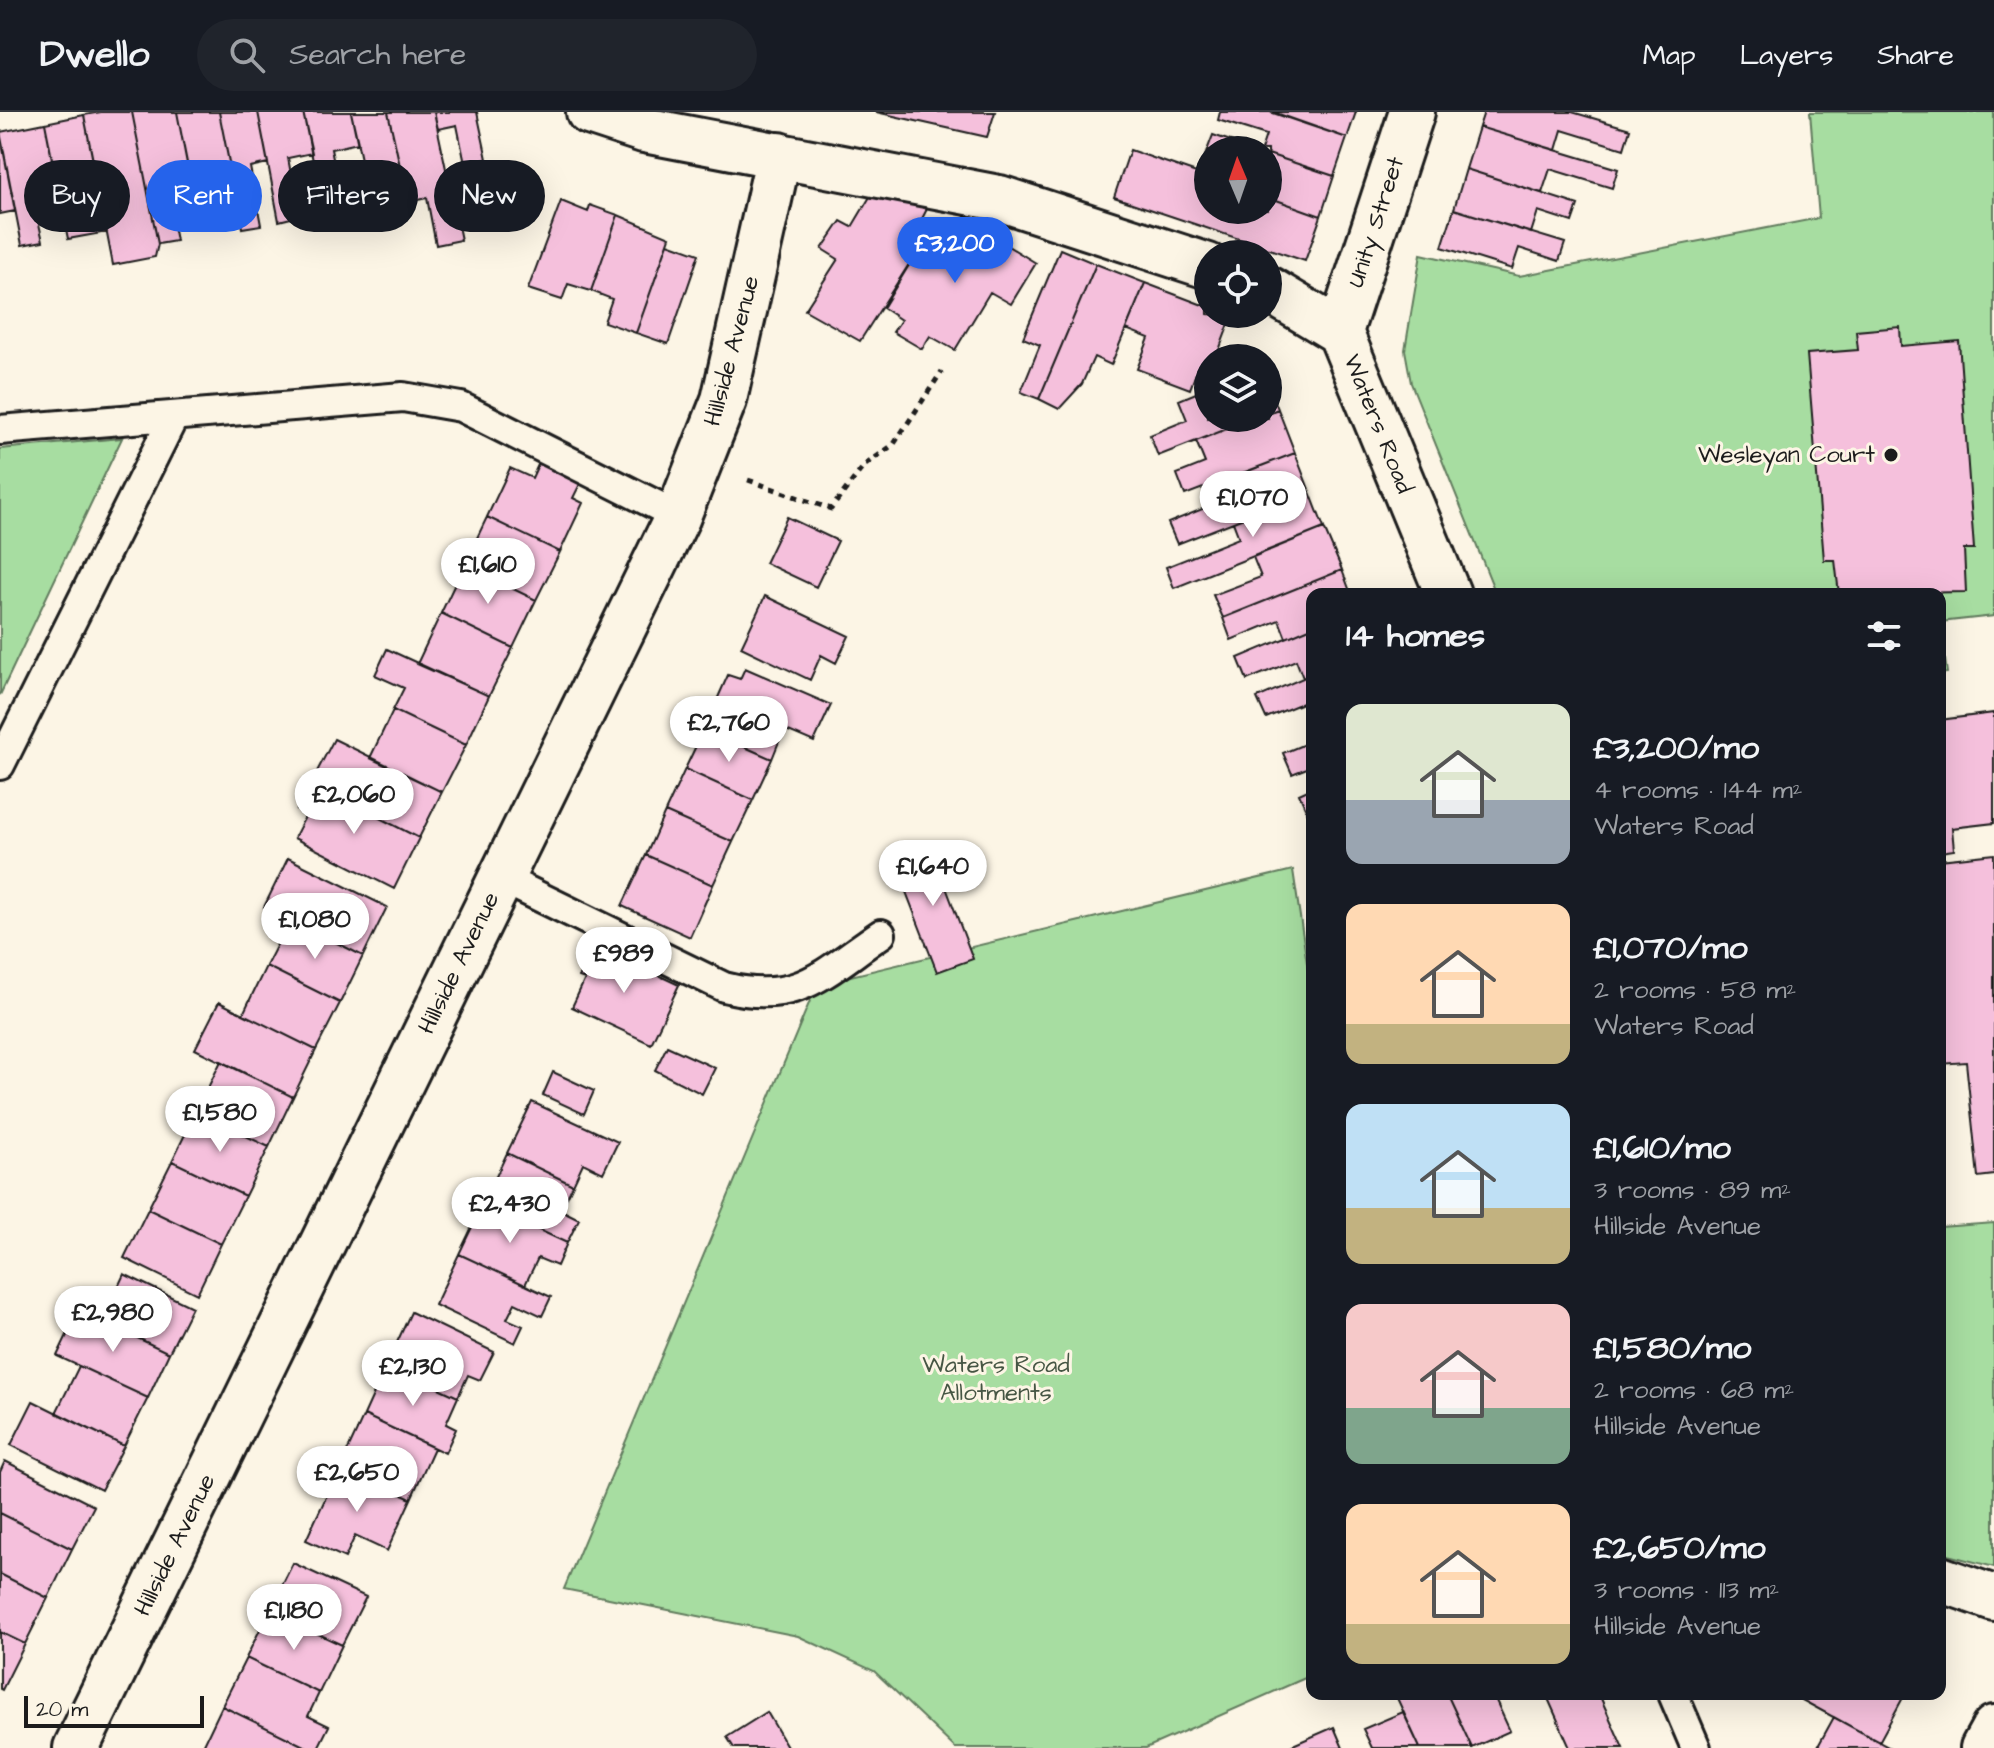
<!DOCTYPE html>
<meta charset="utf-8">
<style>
body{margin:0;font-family:"Architects Daughter",sans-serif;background:#20242c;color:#f1f3f6;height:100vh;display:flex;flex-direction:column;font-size:30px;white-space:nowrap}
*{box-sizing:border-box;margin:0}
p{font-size:26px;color:#9ea1a6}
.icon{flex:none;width:44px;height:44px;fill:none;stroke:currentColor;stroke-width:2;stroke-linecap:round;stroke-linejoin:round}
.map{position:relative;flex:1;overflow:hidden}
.details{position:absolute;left:1306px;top:476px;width:640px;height:1112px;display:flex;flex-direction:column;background:#171b24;border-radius:16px;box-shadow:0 8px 32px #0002}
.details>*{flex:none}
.guide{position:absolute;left:24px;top:48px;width:760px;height:72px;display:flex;gap:16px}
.needle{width:52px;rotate:358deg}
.fabs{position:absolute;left:1194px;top:24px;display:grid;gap:16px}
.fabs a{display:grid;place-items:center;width:88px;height:88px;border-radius:50%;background:#171b24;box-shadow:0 8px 32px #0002;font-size:40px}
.scale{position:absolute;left:24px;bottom:20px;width:180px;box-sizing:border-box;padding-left:8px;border:4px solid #1c1c1c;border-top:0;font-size:22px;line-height:28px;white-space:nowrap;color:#1c1c1c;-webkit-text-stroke:6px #fcf5e5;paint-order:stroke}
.price{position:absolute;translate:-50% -68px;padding:0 18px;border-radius:28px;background:#fff;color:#222;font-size:26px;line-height:52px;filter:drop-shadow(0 2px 4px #0008)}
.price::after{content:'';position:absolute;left:50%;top:48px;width:24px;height:18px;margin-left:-12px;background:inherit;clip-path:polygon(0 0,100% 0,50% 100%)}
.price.current{background:#2563eb;color:#fff}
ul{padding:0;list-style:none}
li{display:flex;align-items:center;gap:24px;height:200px;padding:0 40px}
li span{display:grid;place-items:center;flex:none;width:224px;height:160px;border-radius:16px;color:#555}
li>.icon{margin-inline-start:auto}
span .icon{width:96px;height:96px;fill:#fffc;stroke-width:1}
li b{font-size:34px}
h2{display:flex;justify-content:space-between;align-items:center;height:96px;padding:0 40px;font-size:34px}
.pill{padding:0 28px;border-radius:36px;background:#171b24;box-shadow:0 8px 32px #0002;font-size:28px;line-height:72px}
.pill.current{background:#2563eb;color:#fff}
header{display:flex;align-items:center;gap:48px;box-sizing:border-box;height:112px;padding:0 40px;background:#171b24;border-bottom:2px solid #363941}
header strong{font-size:38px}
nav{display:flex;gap:44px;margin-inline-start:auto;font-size:28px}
.search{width:560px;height:72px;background:#20242c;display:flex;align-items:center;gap:20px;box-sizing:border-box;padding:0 28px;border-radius:44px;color:#9ea1a6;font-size:30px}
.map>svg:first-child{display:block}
.green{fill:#a7dda1;stroke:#627c5e;stroke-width:2}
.building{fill:#f5c0dc;stroke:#1c1c1c;stroke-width:2}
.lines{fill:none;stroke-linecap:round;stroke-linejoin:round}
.lane-casing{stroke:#1c1c1c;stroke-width:34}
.street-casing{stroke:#1c1c1c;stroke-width:50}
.path{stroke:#1c1c1c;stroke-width:5;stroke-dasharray:6 6;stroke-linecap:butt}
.lane{stroke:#fcf5e5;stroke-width:28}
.street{stroke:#fcf5e5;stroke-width:44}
.poi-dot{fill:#1c1c1c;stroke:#fcf5e5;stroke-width:3}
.labels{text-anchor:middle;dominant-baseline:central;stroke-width:6;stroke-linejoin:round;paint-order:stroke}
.street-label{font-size:24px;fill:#1c1c1c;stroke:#fcf5e5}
.poi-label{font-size:24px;fill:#1c1c1c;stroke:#fcf5e5;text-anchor:end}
.park-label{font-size:24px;fill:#465644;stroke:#fcf5e5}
</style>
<header>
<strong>Dwello</strong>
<div class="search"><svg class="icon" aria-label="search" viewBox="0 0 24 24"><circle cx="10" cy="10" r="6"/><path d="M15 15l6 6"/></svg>Search here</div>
<nav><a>Map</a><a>Layers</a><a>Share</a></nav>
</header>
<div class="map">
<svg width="1994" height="1636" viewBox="0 0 1994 1636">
<rect width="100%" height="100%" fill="#fcf5e5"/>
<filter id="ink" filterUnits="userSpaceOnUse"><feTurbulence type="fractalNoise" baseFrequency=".0125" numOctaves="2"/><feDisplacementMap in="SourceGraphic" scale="16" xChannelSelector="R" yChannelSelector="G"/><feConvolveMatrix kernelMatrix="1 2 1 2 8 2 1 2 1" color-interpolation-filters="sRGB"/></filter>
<g filter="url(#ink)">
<path class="green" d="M1810 0H1994V504L1940 510 1947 561 1940 562V482H1496L1411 271 1405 238 1421 142 1519 164 1819 106Z
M122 326 0 583V337Z
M1293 758 1312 885V1563L1146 1636H955L874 1559 798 1524 564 1477 817 872Z
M1994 1111V1455L1940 1441V1115Z"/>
<path class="building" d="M101 0H132L158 132 155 145 113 153 84 3Z
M132 0H177L190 66 165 71 176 129 158 132Z
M177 0H219L240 105 199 114Z
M219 0H258L268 51 250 55 261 113 242 116Z
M258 0H303L312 41 288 46 299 104 279 109Z
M303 0H351L358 31 331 37 343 95 323 98Z
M351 0H388L401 59 365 67Z
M388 0H434L461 128 436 133 427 86 408 90Z
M434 0H477L487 47 465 52 457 13 438 17Z
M876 0H995L987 25Z
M1220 0H1270L1347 26 1334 64 1268 42V38H1261L1266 23 1218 8Z
M1273 0H1356L1347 26Z
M1484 0H1572L1630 17 1624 37 1562 18 1556 38 1479 15Z
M84 3 107 120 68 127 45 11Z
M45 11 61 94 36 99 43 129 22 133 0 20Z
M1479 15 1618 57 1612 76 1550 57 1542 81 1466 57Z
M0 21 15 99 0 102Z
M1213 23 1257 38H1208V45L1205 44Z
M1130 38 1208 65V98H1268V85L1321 104 1305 149 1114 85Z
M1268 42 1334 64 1321 104 1268 85Z
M1466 57 1578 93 1572 110 1538 99 1531 121 1454 97Z
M874 78 928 86 926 99 911 128 920 135 860 229 805 198 838 147 822 137 841 109 852 115Z
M561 89 588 100 590 93 618 103 591 179 568 172 562 188 528 177Z
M1454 97 1565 131 1559 149 1519 136 1512 157 1442 135Z
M618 103 670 125 636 221 604 210 612 187 591 179Z
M946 109 964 119 970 111 1036 151 1011 192 990 180 955 238 930 224 922 237 893 220 901 208 883 196 920 135 928 140Z
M668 131 699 142 668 232 636 221Z
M1060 137 1096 152 1039 287 1021 280 1040 233 1023 226Z
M1096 152 1145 171 1111 253 1094 245 1082 272 1059 297 1039 287Z
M1145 171 1208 195V202L1232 204 1216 246H1208V256L1199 253 1190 277 1137 257 1149 226 1126 217Z
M1900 215 1901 234 1959 229 1974 437H1964L1966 480 1839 482 1835 448H1824L1807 242 1858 238 1856 219Z
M1268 272 1278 297 1268 301Z
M1208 276V306H1255L1158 344 1150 323 1187 308 1179 288Z
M1278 297 1295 341 1185 383 1177 362 1205 351 1196 329 1255 306H1268V301Z
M1295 341 1310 380 1177 432 1168 411 1227 387 1220 370Z
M541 346 583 366 573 386 583 391 560 440 487 405 510 356 532 366Z
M1310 380 1324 416 1174 476 1166 455 1239 426 1233 410Z
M487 405 560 440 536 488 464 453Z
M787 405 838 429 816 475 765 451Z
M1324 416 1342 458 1223 506 1213 483 1261 465 1253 445Z
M464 453 536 488 513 536 441 501Z
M1342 458 1351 482H1312V515L1286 526 1279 508 1231 528 1223 506Z
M765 484 849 524 836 551 821 543 810 568 741 535Z
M441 501 513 536 489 584 417 552Z
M1312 515V562L1303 566 1296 548 1247 568 1238 546Z
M387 537 489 584 466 633 393 598 404 576 375 563Z
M745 556 831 593 814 630 784 617 772 647 704 617 728 563 740 567Z
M1312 562V587L1266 606 1257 586Z
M393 598 466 633 442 680 370 646Z
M1994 601V711L1952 716 1954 738 1940 740V608Z
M704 617 772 647 753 688 685 657Z
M334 627 442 680 419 726 311 671Z
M1312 629V654L1292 662 1283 641Z
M685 657 753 688 733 730 665 700Z
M311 671 419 726 394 777 294 726 306 703 297 698Z
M1312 676V701L1308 702 1299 682Z
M665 700 733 730 713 773 646 743Z
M930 733 973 847 937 860 893 746Z
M1994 742V1063L1978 1065 1966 950 1940 952V748Z
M646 743 713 773 690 825 622 794Z
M288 746 387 795 363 844 264 795Z
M290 807 363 844 340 891 266 854Z
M594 833 679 873 651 932 572 895 585 867 579 865Z
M266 854 340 891 316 938 243 902Z
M219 890 316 938 293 985 195 937Z
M667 934 715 956 702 982 655 958Z
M221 949 293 985 269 1035 196 1000Z
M553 960 594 979 584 1002 543 983Z
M532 990 618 1030 603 1061 583 1051 573 1073 507 1041Z
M196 1000 269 1035 245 1084 172 1049Z
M507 1041 573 1073 561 1098 579 1107 567 1131 483 1092Z
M172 1049 245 1084 221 1132 148 1097Z
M483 1092 567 1131 557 1154 538 1146 525 1173 459 1142Z
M148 1097 221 1132 197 1182 124 1146Z
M459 1142 551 1185 542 1204 515 1191 507 1207 523 1214 515 1231 435 1193Z
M124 1162 192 1195 169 1241 102 1209Z
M79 1198 169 1241 148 1286 57 1244Z
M411 1200 494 1240 480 1268 468 1263 458 1285 387 1252Z
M387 1252 458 1285 446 1312 456 1317 445 1341 364 1303Z
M79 1254 148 1286 124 1334 56 1301Z
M33 1289 124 1334 101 1378 11 1333Z
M364 1303 434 1336 411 1387 340 1355Z
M5 1349 94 1394 72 1437 0 1401V1360Z
M340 1355 411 1387 387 1439 355 1424 345 1446 306 1428Z
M0 1401 72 1437 48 1486 0 1462Z
M293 1451 366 1485 342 1533 269 1499Z
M0 1462 48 1486 25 1532 0 1520Z
M269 1499 342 1533 319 1581 246 1546Z
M0 1520 25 1532 2 1578 0 1577Z
M246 1546 319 1581 308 1604 329 1614 318 1636H308L222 1594Z
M1406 1582H1447L1472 1636H1420L1397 1586Z
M1447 1582H1493L1510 1619 1472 1636Z
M1546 1582H1599L1623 1636H1570Z
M1791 1582H1905L1879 1630Z
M222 1594 308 1636H202Z
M767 1600 788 1636H734L727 1625Z
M1403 1600 1420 1636H1372L1363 1617Z
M1834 1605 1879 1630 1890 1636H1817Z
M1334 1615 1343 1636H1286Z"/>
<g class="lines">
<g class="lane-casing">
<path id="lane" d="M0 318 403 285 461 295 678 404
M0 653 174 304
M501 766 724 875C798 894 823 861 881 822
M1673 1582 1696 1636"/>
</g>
<g class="street-casing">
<path id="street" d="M589 0 644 18 999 86 1208 154
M1268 177 1340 220 1448 482
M1340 220 1412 0
M1940 1467 1994 1486
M76 1636 678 404 724 288 779 43
M1983 1636 1994 1616"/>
</g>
<path class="path" d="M748 368 831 397 864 354 894 332 942 259"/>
<use href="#lane" class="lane"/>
<use href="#street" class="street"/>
</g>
</g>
<circle class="poi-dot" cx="1891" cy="343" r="8"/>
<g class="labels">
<g class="street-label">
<text transform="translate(1376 110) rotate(-72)">Unity Street</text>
<text transform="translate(732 239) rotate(-75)">Hillside Avenue</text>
<text transform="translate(1378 312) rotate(68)">Waters Road</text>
<text transform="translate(459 851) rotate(-64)">Hillside Avenue</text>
<text transform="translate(175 1433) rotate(-64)">Hillside Avenue</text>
</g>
<g class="poi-label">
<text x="1875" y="343">Wesleyan Court</text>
</g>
<g class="park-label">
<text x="996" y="1253">Waters Road<tspan x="996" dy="28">Allotments</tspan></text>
</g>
</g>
</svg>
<div class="fabs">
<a><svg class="needle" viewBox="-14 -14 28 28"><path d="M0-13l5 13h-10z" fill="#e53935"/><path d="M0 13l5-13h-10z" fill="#9ea1a6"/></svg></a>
<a><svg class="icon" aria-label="locate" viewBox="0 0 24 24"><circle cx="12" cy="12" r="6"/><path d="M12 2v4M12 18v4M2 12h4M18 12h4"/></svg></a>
<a><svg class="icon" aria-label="layers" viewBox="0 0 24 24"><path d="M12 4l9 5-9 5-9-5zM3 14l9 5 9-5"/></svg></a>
</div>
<div class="scale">20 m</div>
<b class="price current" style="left:955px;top:173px">£3,200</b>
<b class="price" style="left:1253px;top:427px">£1,070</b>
<b class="price" style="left:488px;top:494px">£1,610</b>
<b class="price" style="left:729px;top:652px">£2,760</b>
<b class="price" style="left:354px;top:724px">£2,060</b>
<b class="price" style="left:933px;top:796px">£1,640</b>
<b class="price" style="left:315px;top:849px">£1,080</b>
<b class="price" style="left:624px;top:883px">£989</b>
<b class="price" style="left:220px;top:1042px">£1,580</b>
<b class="price" style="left:510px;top:1133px">£2,430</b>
<b class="price" style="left:113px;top:1242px">£2,980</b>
<b class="price" style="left:413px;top:1296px">£2,130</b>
<b class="price" style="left:357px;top:1402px">£2,650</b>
<b class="price" style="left:294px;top:1540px">£1,180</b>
<div class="guide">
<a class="pill">Buy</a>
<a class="pill current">Rent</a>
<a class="pill">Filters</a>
<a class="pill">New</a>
</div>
<section class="details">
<h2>14 homes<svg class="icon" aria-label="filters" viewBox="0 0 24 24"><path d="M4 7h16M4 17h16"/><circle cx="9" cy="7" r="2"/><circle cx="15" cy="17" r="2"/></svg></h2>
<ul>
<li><span style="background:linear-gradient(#dfe7d0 60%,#9aa5b1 0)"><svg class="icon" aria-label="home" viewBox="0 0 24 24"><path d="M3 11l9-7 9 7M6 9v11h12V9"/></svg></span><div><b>£3,200/mo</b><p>4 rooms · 144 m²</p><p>Waters Road</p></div></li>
<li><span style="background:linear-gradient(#ffd9b3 75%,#c2b280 0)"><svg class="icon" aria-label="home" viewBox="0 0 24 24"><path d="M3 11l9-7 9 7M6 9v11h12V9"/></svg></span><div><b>£1,070/mo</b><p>2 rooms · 58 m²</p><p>Waters Road</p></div></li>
<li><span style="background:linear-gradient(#bfe0f5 65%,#c2b280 0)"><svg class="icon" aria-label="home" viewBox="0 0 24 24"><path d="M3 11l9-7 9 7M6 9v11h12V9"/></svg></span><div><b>£1,610/mo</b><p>3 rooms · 89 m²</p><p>Hillside Avenue</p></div></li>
<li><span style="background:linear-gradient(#f6c9c9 65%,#7fa58c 0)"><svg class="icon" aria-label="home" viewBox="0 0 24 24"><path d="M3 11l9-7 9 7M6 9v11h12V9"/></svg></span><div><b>£1,580/mo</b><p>2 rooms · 68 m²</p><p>Hillside Avenue</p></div></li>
<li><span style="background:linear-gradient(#ffd9b3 75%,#c2b280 0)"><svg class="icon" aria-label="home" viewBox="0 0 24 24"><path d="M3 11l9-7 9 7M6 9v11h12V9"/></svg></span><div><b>£2,650/mo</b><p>3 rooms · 113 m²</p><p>Hillside Avenue</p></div></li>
</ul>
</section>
</div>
